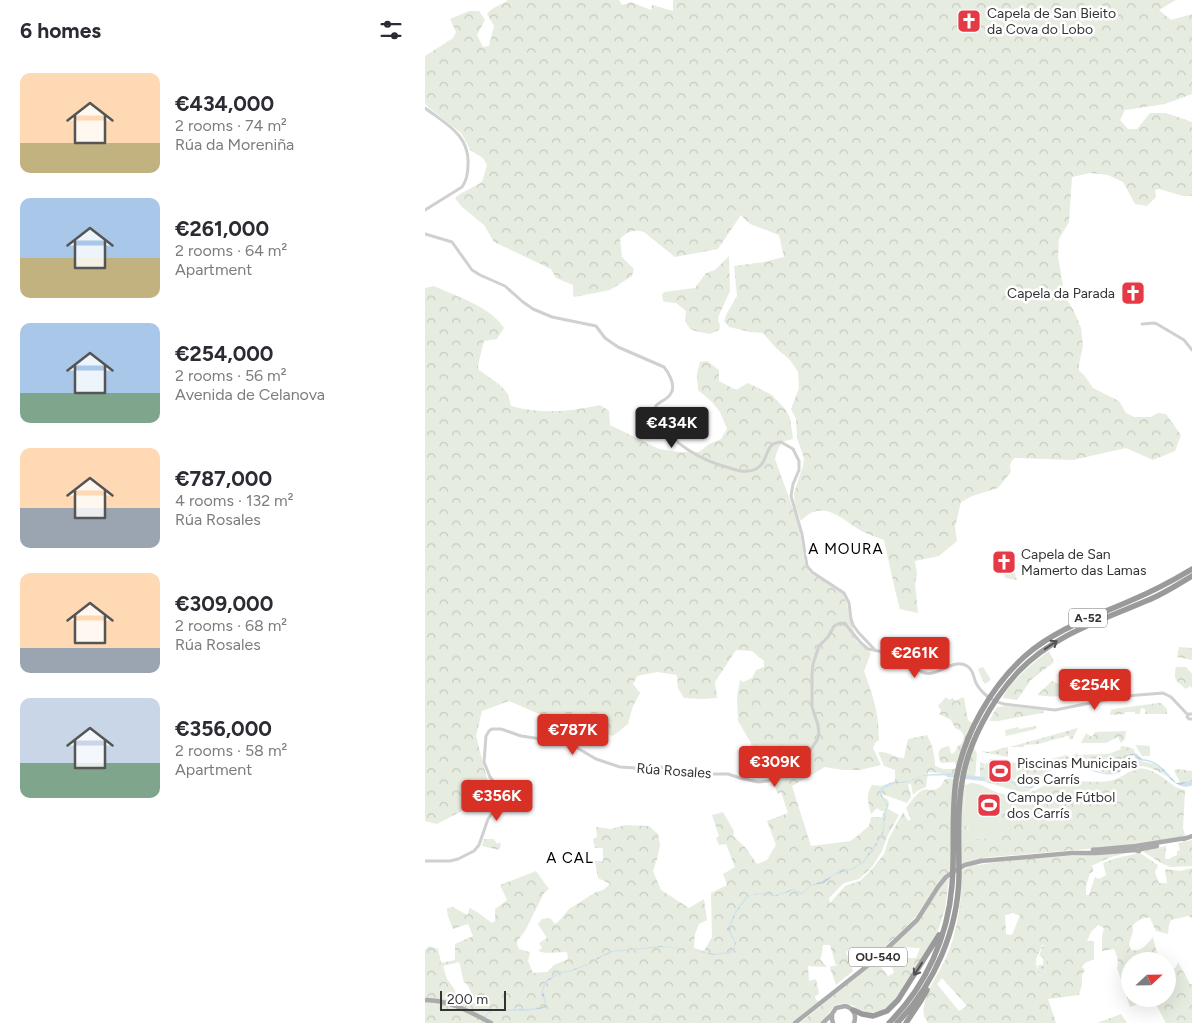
<!DOCTYPE html>
<meta charset="utf-8">
<style>
body{margin:0;font-family:Figtree,sans-serif;background:#f7f7f7;color:#2b2b33;height:100vh;display:flex;flex-direction:column;font-size:19px;white-space:nowrap}
*{box-sizing:border-box;margin:0}
p{font-size:16px;color:#7c7c81}
.icon{flex:none;width:28px;height:28px;fill:none;stroke:currentColor;stroke-width:2;stroke-linecap:round;stroke-linejoin:round}
.map{position:relative;flex:1;overflow:hidden}
.drawer{display:flex;flex-direction:column;background:#fff;width:425px}
.drawer>*{flex:none}
.needle{width:32px;rotate:68deg}
.controls{position:absolute;left:696px;top:952px;display:grid;gap:10px}
.controls a{display:grid;place-items:center;width:55px;height:55px;border-radius:50%;background:#fff;box-shadow:0 5px 20px #0002;font-size:25px}
.scale{position:absolute;left:15px;bottom:12px;width:66px;box-sizing:border-box;padding-left:5px;border:2px solid #333;border-top:0;font-size:14px;line-height:18px;white-space:nowrap;color:#333;-webkit-text-stroke:4px #fff;paint-order:stroke}
.price{position:absolute;translate:-50% -42px;padding:0 11px;border-radius:5px;background:#d93025;color:#fff;font-size:16px;line-height:32px;filter:drop-shadow(0 1px 2px #0008)}
.price::after{content:'';position:absolute;left:50%;top:30px;width:15px;height:11px;margin-left:-8px;background:inherit;clip-path:polygon(0 0,100% 0,50% 100%)}
.price.current{background:#222;color:#fff}
ul{padding:0;list-style:none}
li{display:flex;align-items:center;gap:15px;height:125px;padding:0 20px}
li span{display:grid;place-items:center;flex:none;width:140px;height:100px;border-radius:10px;color:#555}
li>.icon{margin-inline-start:auto}
span .icon{width:60px;height:60px;fill:#fffc;stroke-width:1}
li b{font-size:21px}
h2{display:flex;justify-content:space-between;align-items:center;height:60px;padding:0 20px;font-size:21px}
main{display:flex;flex:1;min-height:0}
.map>svg:first-child{display:block}
.grass{fill:url(#grass-dots)}
.forest{fill:url(#forest-crowns);fill-rule:evenodd}
.pitch{fill:#e6ecdf}
.water{fill:url(#water-waves)}
.lines{fill:none;stroke-linecap:round;stroke-linejoin:round}
.river{stroke:#cfe2ee;stroke-width:4}
.minor{stroke:#d0d0d0;stroke-width:3}
.major{stroke:#ababab;stroke-width:4.5}
.highway{stroke:#9a9a9a;stroke-width:5.5}
.oneway{stroke:#525252}
.labels{text-anchor:middle;dominant-baseline:central;stroke-width:5;stroke-linejoin:round;paint-order:stroke}
.shield{fill:#fff;stroke:#707070;stroke-width:1}
.shield-label{font-size:12px;font-weight:bold;fill:#333}
.poi-label{font-size:14px;fill:#333;stroke:#fff;text-anchor:start}
.street-label{font-size:14px;fill:#333;stroke:#fff}
.neighbourhood-label{font-size:15px;letter-spacing:1px;fill:#000;stroke:#fff}
</style>
<main>
<section class="drawer">
<h2>6 homes<svg class="icon" aria-label="filters" viewBox="0 0 24 24"><path d="M4 7h16M4 17h16"/><circle cx="9" cy="7" r="2"/><circle cx="15" cy="17" r="2"/></svg></h2>
<ul>
<li><span style="background:linear-gradient(#ffd9b3 70%,#c2b280 0)"><svg class="icon" aria-label="home" viewBox="0 0 24 24"><path d="M3 11l9-7 9 7M6 9v11h12V9"/></svg></span><div><b>€434,000</b><p>2 rooms · 74 m²</p><p>Rúa da Moreniña</p></div></li>
<li><span style="background:linear-gradient(#a9c7e8 60%,#c2b280 0)"><svg class="icon" aria-label="home" viewBox="0 0 24 24"><path d="M3 11l9-7 9 7M6 9v11h12V9"/></svg></span><div><b>€261,000</b><p>2 rooms · 64 m²</p><p>Apartment</p></div></li>
<li><span style="background:linear-gradient(#a9c7e8 70%,#7fa58c 0)"><svg class="icon" aria-label="home" viewBox="0 0 24 24"><path d="M3 11l9-7 9 7M6 9v11h12V9"/></svg></span><div><b>€254,000</b><p>2 rooms · 56 m²</p><p>Avenida de Celanova</p></div></li>
<li><span style="background:linear-gradient(#ffd9b3 60%,#9aa5b1 0)"><svg class="icon" aria-label="home" viewBox="0 0 24 24"><path d="M3 11l9-7 9 7M6 9v11h12V9"/></svg></span><div><b>€787,000</b><p>4 rooms · 132 m²</p><p>Rúa Rosales</p></div></li>
<li><span style="background:linear-gradient(#ffd9b3 75%,#9aa5b1 0)"><svg class="icon" aria-label="home" viewBox="0 0 24 24"><path d="M3 11l9-7 9 7M6 9v11h12V9"/></svg></span><div><b>€309,000</b><p>2 rooms · 68 m²</p><p>Rúa Rosales</p></div></li>
<li><span style="background:linear-gradient(#c9d6e8 65%,#7fa58c 0)"><svg class="icon" aria-label="home" viewBox="0 0 24 24"><path d="M3 11l9-7 9 7M6 9v11h12V9"/></svg></span><div><b>€356,000</b><p>2 rooms · 58 m²</p><p>Apartment</p></div></li>
</ul>
</section>
<div class="map">
<svg width="767" height="1023" viewBox="0 0 767 1023">
<defs>
<pattern id="grass-dots" width="8" height="8" patternUnits="userSpaceOnUse" patternTransform="scale(1.25)"><rect width="8" height="8" fill="#e6ecdf"/><path d="M2 2h.1M6 6h.1" fill="none" stroke="#c6cbc0" stroke-width="1.8" stroke-linecap="round"/></pattern>
<pattern id="forest-crowns" width="20" height="18" patternUnits="userSpaceOnUse" patternTransform="scale(1.25)"><rect width="20" height="18" fill="#e6ecdf"/><path d="M2 6a3 3 0 1 1 6 0M12 15a3 3 0 1 1 6 0" fill="none" stroke="#c6cbc0"/></pattern>
<pattern id="water-waves" width="16" height="10" patternUnits="userSpaceOnUse" patternTransform="scale(1.25)"><rect width="16" height="10" fill="#cfe2ee"/><path d="M0 5q4-4 8 0t8 0" fill="none" stroke="#b2c2cd"/></pattern>
</defs>
<rect width="100%" height="100%" fill="#fff"/>
<path class="grass" d="M653 728 647 739 645 740 644 736H642L613 744 600 745 598 747H585Z
M582 747 583 748V757L557 752 558 751 564 752Z
M616 945 617 947C612 955 609 961 613 969V965H618V958L614 955 618 946H620L622 959 619 974 614 976C609 963 608 957 616 945Z"/>
<path class="forest" d="M83 0H194L197 5 206 2 226 10 227 5 248 11V0H751L734 10 746 20 767 14V94L740 104 700 110 695 120 703 129H712L725 113H741L767 122V196H758L734 189 730 190 731 197 722 206 710 204 698 182 683 175 665 173 647 177 644 222 634 239 633 257 640 297 649 311 656 328 658 346 654 364V371L659 375 668 388 694 401 701 413 709 417H726L733 413 741 414 756 435 750 451 728 460 701 448 648 460 590 458C585 462 584 466 586 472L573 488 547 496 536 502 530 527 532 541 514 556 490 561 492 574 490 583 493 613 475 609 470 590 459 540C451 537 441 534 433 529 414 517 397 499 376 521L370 505 369 493 378 466 379 458 372 438 371 419 366 409 374 388 373 372 365 360 351 348 338 333 325 332 304 327 299 321 301 315 312 296 309 266 339 262 359 257 354 235 325 224 316 215 293 249 250 257 219 232C210 229 202 231 195 239L197 257 209 269 207 276 185 290 149 297 148 294V285L131 278 126 269 69 242 59 225 36 206 30 198C38 191 48 188 57 182L62 165 58 158 45 150 42 143 36 133 3 107 0 103V56L28 38 31 32 25 19 44 11H54L60 20 52 35 58 47 64 46 69 26 62 14C66 8 76 5 83 0Z
M304 256 305 291 294 315 293 321 295 325 294 330 285 334 270 331 265 329 260 321 261 311 251 303 241 302 238 301 237 295 239 292 270 288 281 273 290 270Z
M9 286C32 297 65 306 79 328L72 339 59 341 53 365 54 370 75 385 83 394 86 406C114 414 146 412 175 405L184 411 185 425 234 449 253 452H274L284 444 296 439 302 429 295 412 287 402 273 390 272 374 275 362 282 361 294 370V381L311 390 323 383 347 395 361 410 365 418 368 439C366 440 363 440 360 441 355 443 351 453 350 459L374 525 380 565 384 572 411 588 418 594 422 604 425 618 432 642 446 653 439 671C448 696 454 712 454 740L450 743 448 748 456 765 435 770H418L400 767 367 786 386 846 426 841 444 826 446 817H457L459 811H456L452 808 446 814C443 802 440 796 447 785L456 786 470 781V770L459 766 454 754V752C463 751 470 758 479 758L483 739 502 735C507 744 510 755 510 766L518 769H530L531 767 530 762 516 763C512 753 512 748 524 746L526 753 527 754C531 752 531 749 533 746 538 743 538 742 539 736L536 731 530 728 526 720 514 714 516 710 513 706 521 697 524 700 528 698 530 701 538 697 539 698 543 720 548 724 547 737 549 748 552 754 550 779H542L529 776H521L514 773 503 772 501 787 492 791 488 795 486 784H483L486 797 482 803 457 794 458 797 463 800 464 804 463 809 474 815 462 837 457 851 447 867 434 879 419 883 404 898 405 903 420 886 435 881 448 868 459 854 464 838 478 812 483 821 486 819 481 808C485 803 491 793 498 790 501 789 502 790 506 790 514 790 516 786 520 779L525 778 541 785C540 796 538 811 540 823 542 829 546 831 544 838 559 839 572 839 584 828L574 822 579 811H592L612 806 606 792C615 789 622 782 631 781 649 778 669 785 688 780 700 777 707 766 720 769 731 771 740 779 749 786 752 788 756 789 760 790L758 828 760 835 741 840 709 845 566 857C545 861 525 867 512 885 504 895 499 907 490 917 479 930 461 945 448 957L446 955 442 956 435 965 426 949 421 952 428 971 411 985 405 968 406 966H411L405 945H398L397 954 395 959 401 966V967L383 966 384 981 391 979 394 994 390 996 391 1000 394 1001 367 1023H0V950L4 946 13 949 16 963 30 960V944L48 936 43 924 28 929C25 920 22 917 22 908L28 907 42 915 45 908 52 912 67 923 70 921V909L82 900 75 885 111 871 124 889 119 893 100 931 93 940 92 944 94 949 105 952 103 961 108 973 122 972 129 965 143 959 142 952 120 953 113 951 117 948 114 943 122 938 113 924 117 919 125 918 130 924 134 921 144 909 171 892 178 890 185 884 173 878 170 861H178V848H170L168 839 172 837 171 827 186 829 200 825 224 826 233 834 235 845 232 859 228 871 236 890 264 908 279 899 282 920 274 924 270 934 269 948 279 951 287 937 286 893 302 885 298 874 310 867 301 844 294 845 291 838 294 836 287 815 298 812 309 831 308 836 320 847 332 864 342 860 351 845 342 821 363 813 356 792 353 794 346 778H329L326 743 313 721 312 697 315 680 318 682 327 678 331 670 339 667V661L327 651 311 650 290 682 292 698 277 699 259 698 253 688 252 675 232 672 212 676 208 684 215 693 208 706 203 724 188 736 128 720 84 701 57 711 51 736 63 782 56 801 12 824 0 821V288ZM34 962 35 965 39 983H41L52 1002 43 1004 28 999 31 998 30 990 22 979 18 966Z
M586 566 590 574 592 580 580 578 579 574Z
M754 647 767 648V660L752 657Z
M624 651 629 662 606 680 592 700 578 698C581 685 612 659 624 651Z
M751 667H761L767 674V688L765 686 761 689C751 680 748 681 751 667Z
M627 681 634 684 640 683 649 694C636 697 625 697 612 695Z
M733 703H736L742 709V714H720V709L716 708 715 714H710V712H700V714L685 715 686 710 689 709Z
M580 706 618 710 619 712 617 713 573 721H564L572 707Z
M611 726V729L581 736 580 730 593 727 594 729Z
M701 731 700 739 696 743 693 737 681 743H656L661 733 667 737 670 732Z
M710 745 725 746V756H717Z
M698 746 709 749 710 753 699 756 695 768 690 773 685 774 662 767 644 764 648 756 652 753 653 755 684 754 696 749 695 747Z
M642 755 644 757 640 764 625 770 611 783 604 787 592 785 582 778 570 776 555 778V762L560 764 558 772 581 774 591 782 592 781 591 765 606 764Z
M709 755 715 761 728 764 735 769 743 777C733 771 723 765 711 766V762L709 760 710 757Z
M751 769 767 771V786L761 787 757 786 749 771Z
M567 778 581 780 591 786 604 789 605 791 597 792 591 791 554 780Z
M59 839H69L72 844 74 842 76 845 74 850 57 846Z
M767 840V866L745 867 736 863 717 851 741 846 740 859H745V858L752 855V851L755 850 753 843Z
M710 851 686 857 666 866 668 867V872L665 873 661 886V895H664L670 877 674 879 681 875 678 863 691 858 710 854 712 851 733 865 730 872 734 883H742L740 869 755 871 767 868V918L763 916 746 920 744 925 743 934 731 931 725 918C716 917 713 921 707 926L708 931 704 944 706 950C717 952 721 945 728 937L734 961H705V999H742L743 974 751 967 753 962 765 984H767V1023H741L728 999 705 1007 692 968C694 961 692 955 689 949L677 951V937L679 928 673 925 666 932 662 941H669V959L660 963 657 967 660 970 657 975V984L654 995 623 999 631 1023H503C497 1015 498 1010 500 1001 504 986 515 971 522 956 533 929 537 899 537 870L546 866 588 860ZM586 913H589V914L595 915 587 935 581 934 580 915 586 914ZM617 945 620 946 617 956 622 959 619 974 614 976C609 963 608 957 617 945ZM517 978 542 1006 534 1011 512 984Z
M524 878 520 909 512 934 466 1005 457 1011 446 1013 433 1010 427 1005 420 1003 410 1005 396 1023H375L451 961 494 920 515 888ZM474 947 495 948 491 958H475L467 966 469 973 463 976 456 967 462 961 461 959 464 956H465Z
M696 1014 702 1023H672Z"/>
<path class="pitch" d="M558 667 566 680 560 684 559 682H558L553 669Z
M653 669 655 676 658 675 660 684 649 688 644 682 645 681 639 673Z
M565 759 591 763 592 781 581 774 558 772 561 763 563 764Z
M545 783C555 783 562 788 571 792 582 796 595 796 606 792L612 807C608 811 604 813 599 809L592 811H579L574 822 584 828C572 839 559 839 544 839 545 832 544 827 538 823L541 785Z"/>
<path class="water" d="M709 753 712 754 717 759C733 760 742 772 751 783L767 781V785C749 792 741 770 727 763 718 759 717 764 709 755L701 757 695 772C678 781 657 762 637 766 624 768 617 782 606 789L591 786 581 780 567 778 554 779 555 778 570 776 582 778 591 784 604 787C616 783 622 769 636 765 654 761 666 772 682 773 686 774 690 773 693 770 697 766 697 760 699 756Z
M528 774V775L497 776 484 782 471 783 459 788 456 794 463 805 460 818 459 829 458 833 451 846 439 862 428 869 409 875 399 883 386 886 377 894 372 893 368 890 351 896 334 894 327 895 322 898 311 913 306 925 305 930 311 943 309 949 306 953 289 955 268 950 237 947 188 952 178 956 161 966 144 972 135 973 123 981 120 985 118 991 121 1000V1007L119 1008 101 1011H68L63 1014 58 1023H56L62 1013 67 1010 101 1009 119 1007 120 1003 116 993 119 984 122 980 134 972 144 971 165 963 175 956 186 951 236 946 269 950 289 954 304 952 308 949 310 943 303 930 306 921 310 912 321 897 333 893 351 895 368 889 377 893 386 885 397 881 413 872 428 868 438 861 452 842 457 833 458 829 459 815 462 805C460 801 454 796 455 791 459 780 477 783 485 781 489 779 492 777 496 776 506 773 518 774 528 774Z"/>
<g class="lines">
<path class="river" d="M523 775 558 779"/>
<path class="minor" d="M0 108C21 124 45 135 43 165 43 174 42 180 37 187L0 210
M0 234 27 242 47 270 55 275 80 286 98 302 108 309 127 317 171 326 180 338 193 347 239 367C244 373 251 386 246 393 241 404 226 399 230 418 247 443 276 461 305 468 313 471 323 473 331 469 342 463 340 450 348 444 351 443 353 442 356 442L368 449 374 461V470L368 484 366 496 377 534 382 566 387 572 419 593 424 603 426 619 428 625 433 632 449 649
M717 324 729 323 732 324 759 340 767 350
M767 714H764L762 717 764 719H767
M0 861H25L33 859 49 851 54 845 63 819 73 805 75 796 73 788 65 777 59 762 61 736 64 731 67 729H76L96 736 144 743 171 759 195 767 210 768 234 767 281 774H303L315 778 333 782 343 781 354 776 370 765 383 754 392 740 394 735 393 725 387 707V675L388 664 394 646 403 637 409 626 415 623 421 625 436 643 443 649 479 656C486 661 490 669 497 672 514 679 526 657 542 666 549 670 548 677 551 683 557 694 567 701 579 704L630 710 701 696 738 693 746 697 763 715"/>
<path class="major" d="M759 839 767 836
M668 850 711 846 761 838
M714 851 716 849 732 846
M0 1000C25 1000 45 1012 66 1023
M407 1014V1019L408 1023
M370 1023 451 959 492 920 513 887 521 877 531 870 540 865 556 861 647 853H671L711 850 714 851
M398 1023 407 1014 411 1008 420 1006C428 1008 432 1014 429 1023"/>
<path class="highway" d="M428 1010 437 1014 448 1016 462 1011 473 1000 514 935
M464 1023C501 986 523 937 527 885 530 850 526 815 531 780 539 734 566 687 600 656 632 628 669 617 707 600 728 591 747 581 767 569
M472 1023C509 985 533 930 534 876 534 845 532 813 537 782 543 743 566 701 593 672 628 635 675 621 721 601 737 595 752 585 767 576
M481 1023 495 1002 502 990"/>
</g>
<defs><path id="oneway-shaft" d="M-6 0H5M1.5-3L5.5 0L1.5 3" fill="none" stroke-width="1.6" stroke-linecap="round" stroke-linejoin="round" transform="scale(1.25)"/></defs>
<g class="oneway">
<use href="#oneway-shaft" transform="translate(626 645) rotate(-34)"/>
<use href="#oneway-shaft" transform="translate(493 969) rotate(123)"/>
</g>
<defs>
<g id="church-square" transform="scale(1.25)"><rect x="-9" y="-9" width="18" height="18" rx="4" fill="#e63946" stroke="#fff"/><path d="M-1.2-6h2.4v3.5h3.3v2.4h-3.3V6h-2.4V-.1h-3.3v-2.4h3.3Z" fill="#fff"/></g>
<g id="stadium-square" transform="scale(1.25)"><rect x="-9" y="-9" width="18" height="18" rx="4" fill="#e63946" stroke="#fff"/><path d="M0-5a6.5 5 0 1 0 0 10a6.5 5 0 1 0 0-10ZM-3.5-1.8h7v3.6h-7Z" fill="#fff"/></g>
</defs>
<g fill-rule="evenodd">
<use href="#church-square" x="544" y="21"/>
<use href="#church-square" x="708" y="293"/>
<use href="#church-square" x="579" y="562"/>
<use href="#stadium-square" x="575" y="771"/>
<use href="#stadium-square" x="564" y="805"/>
</g>
<g class="labels">
<g class="shield">
<rect x="644" y="608.5" width="38" height="19" rx="4"/>
<rect x="424" y="947.5" width="58" height="19" rx="4"/>
</g>
<g class="shield-label">
<text x="663" y="618">A-52</text>
<text x="453" y="957">OU-540</text>
</g>
<g class="poi-label">
<text x="562" y="13">Capela de San Bieito<tspan x="562" dy="16">da Cova do Lobo</tspan></text>
<text x="690" y="293" text-anchor="end">Capela da Parada</text>
<text x="596" y="554">Capela de San<tspan x="596" dy="16">Mamerto das Lamas</tspan></text>
<text x="592" y="763">Piscinas Municipais<tspan x="592" dy="16">dos Carrís</tspan></text>
<text x="582" y="797">Campo de Fútbol<tspan x="582" dy="16">dos Carrís</tspan></text>
</g>
<g class="street-label">
<text transform="translate(249 771) rotate(4)">Rúa Rosales</text>
</g>
<g class="neighbourhood-label">
<text x="421" y="549">A MOURA</text>
<text x="145" y="858">A CAL</text>
</g>
</g>
</svg>
<div class="controls">
<a><svg class="needle" viewBox="-14 -14 28 28"><path d="M0-13l5 13h-10z" fill="#e53935"/><path d="M0 13l5-13h-10z" fill="#7c7c81"/></svg></a>
</div>
<div class="scale">200 m</div>
<b class="price current" style="left:247px;top:449px">€434K</b>
<b class="price" style="left:490px;top:679px">€261K</b>
<b class="price" style="left:670px;top:711px">€254K</b>
<b class="price" style="left:148px;top:756px">€787K</b>
<b class="price" style="left:350px;top:788px">€309K</b>
<b class="price" style="left:72px;top:822px">€356K</b>
</div>
</main>
